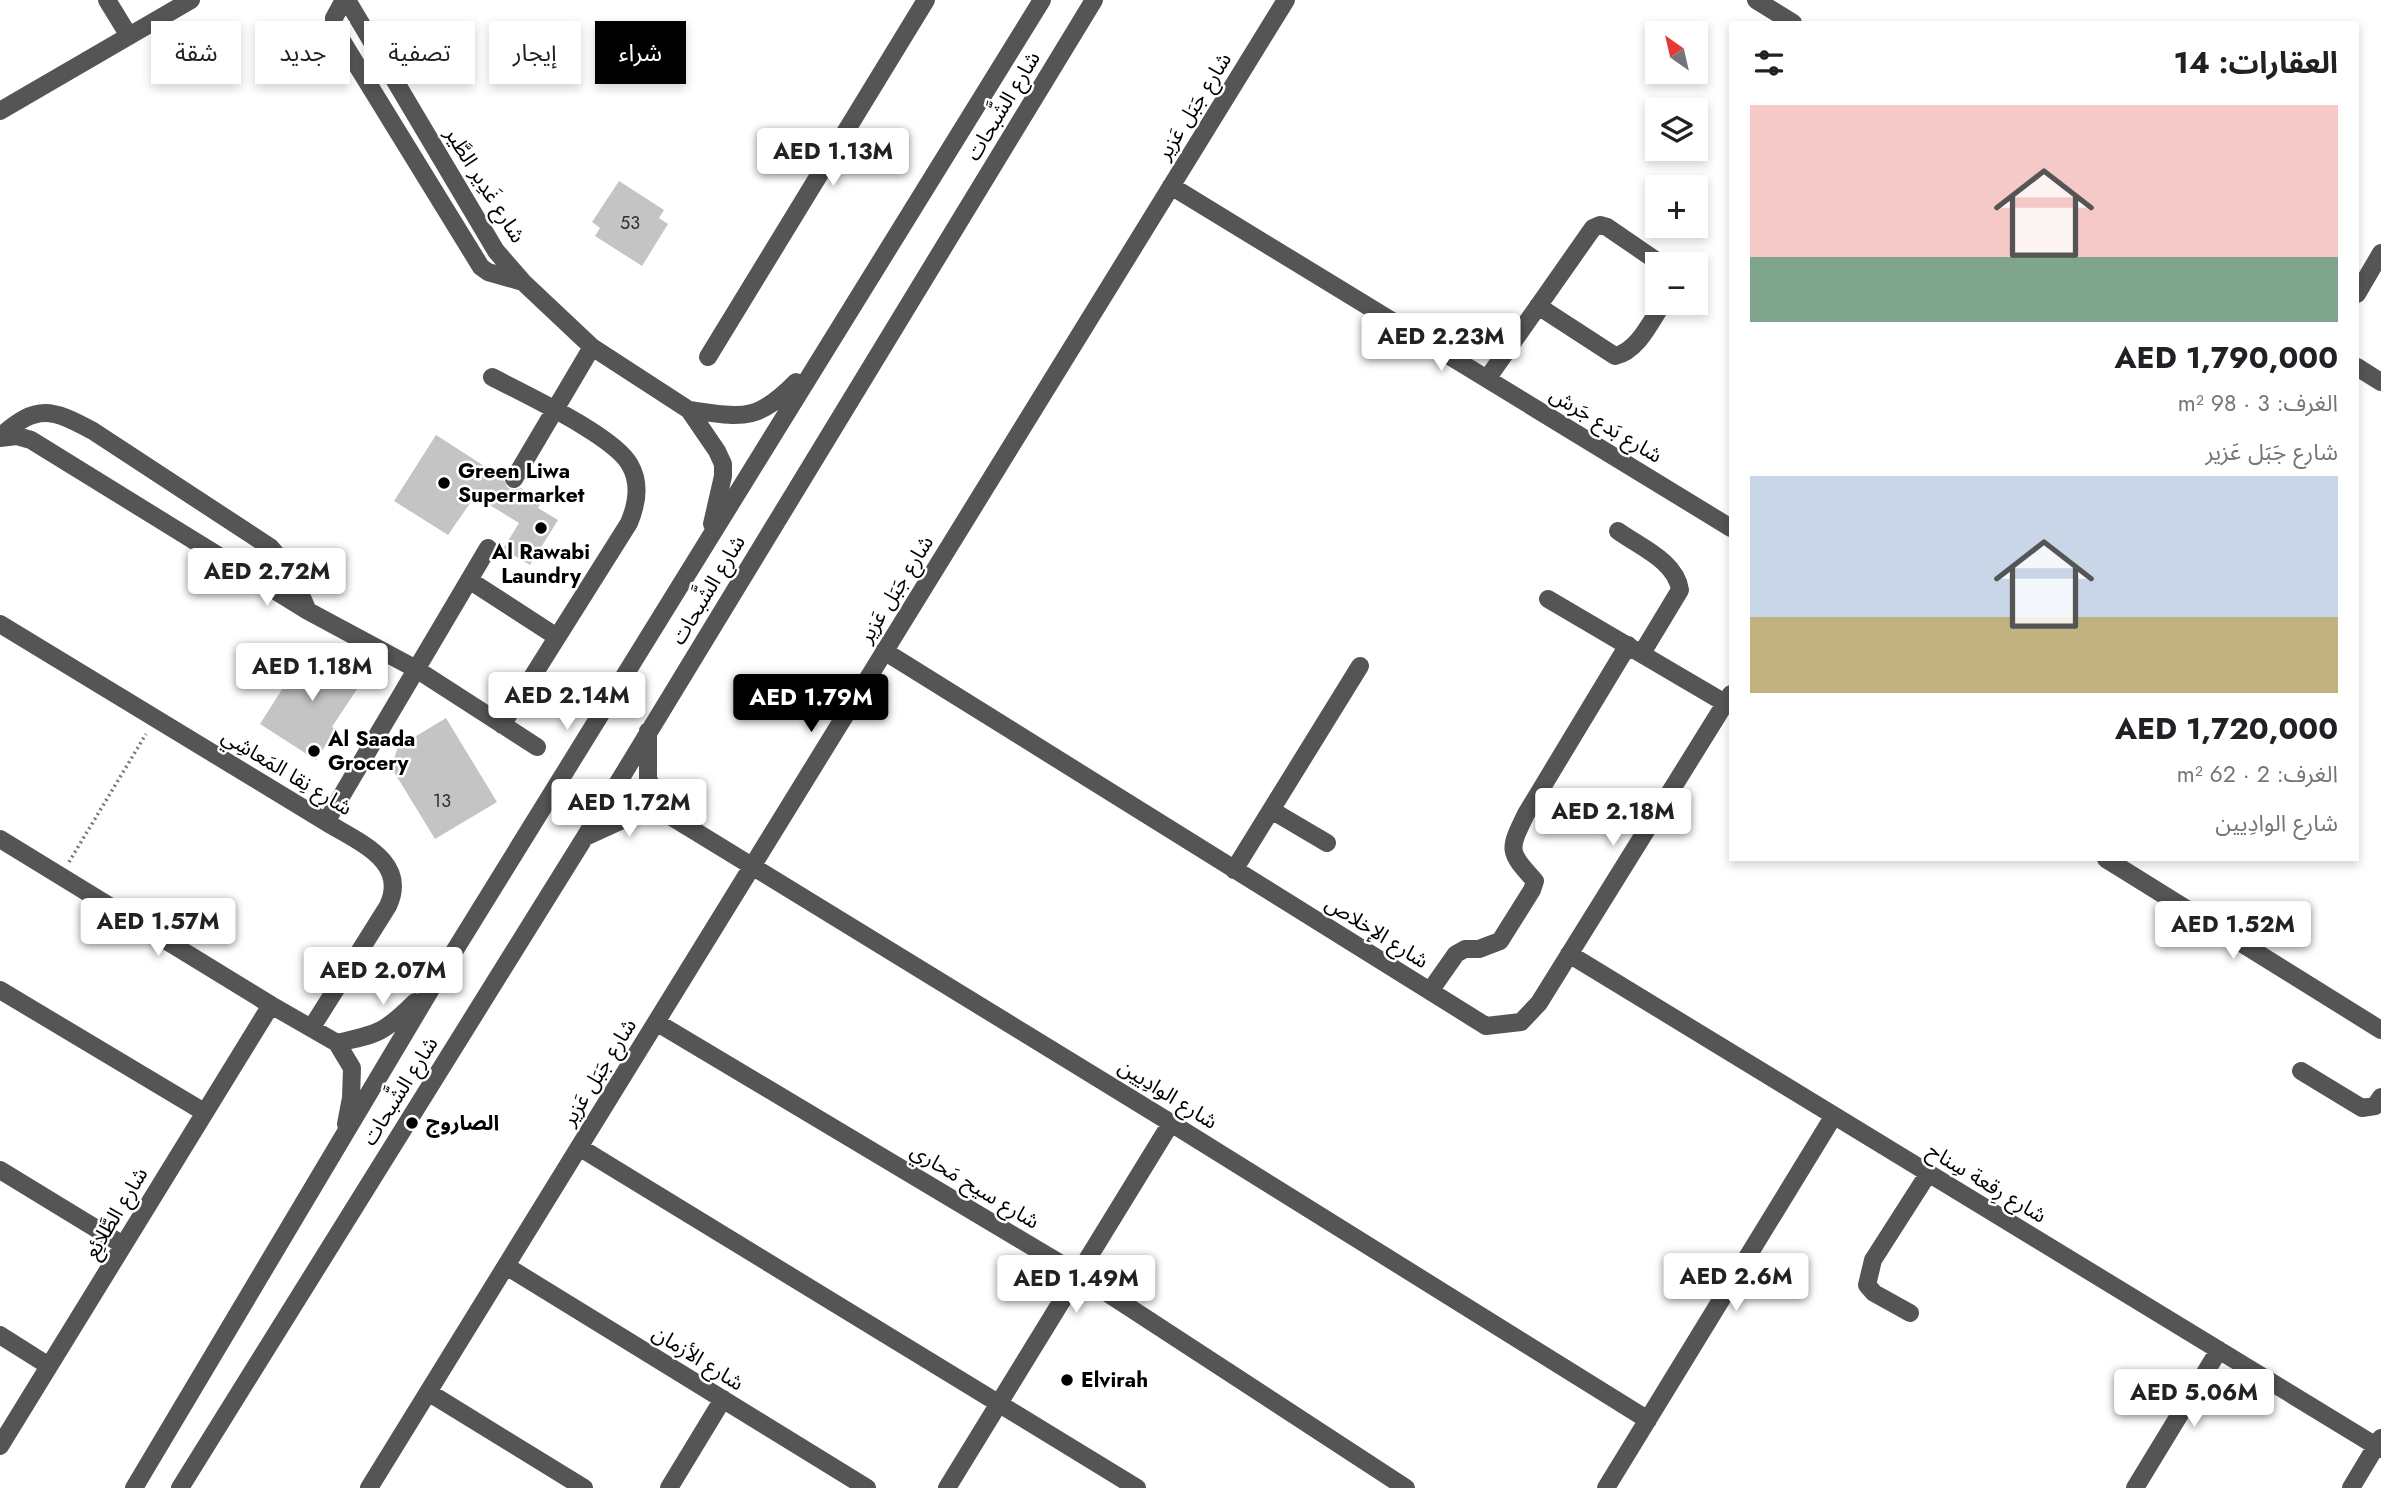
<!DOCTYPE html>
<html lang="ar">
<meta charset="utf-8">
<style>
body{margin:0;font-family:Jost,"Noto Sans Arabic",sans-serif;background:#f6f6f6;color:#202124;direction:rtl;height:100vh;display:flex;flex-direction:column;font-size:26px;white-space:nowrap}
*{box-sizing:border-box;margin:0}
p{font-size:23px;color:#757577}
.icon{flex:none;width:38px;height:38px;fill:none;stroke:currentColor;stroke-width:2;stroke-linecap:round;stroke-linejoin:round}
.map{position:relative;flex:1;overflow:hidden;direction:ltr}
.details{position:absolute;left:1729px;top:21px;width:630px;height:840px;display:flex;flex-direction:column;background:#fff;border-radius:0px;box-shadow:0 4px 10px #0003;direction:rtl}
.details>*{flex:none}
.banner{position:absolute;left:21px;top:21px;width:665px;height:63px;direction:rtl;display:flex;gap:14px}
.needle{width:46px;rotate:326deg}
.tools{position:absolute;left:1645px;top:21px;display:grid;gap:14px}
.tools a{display:grid;place-items:center;width:63px;height:63px;border-radius:0px;background:#fff;box-shadow:0 4px 10px #0003;font-size:35px}
.price{position:absolute;translate:-50% -60px;padding:0 16px;border-radius:7px;background:#fff;color:#222;font-size:23px;line-height:46px;filter:drop-shadow(0 2px 4px #0008)}
.price::after{content:'';position:absolute;left:50%;top:42px;width:21px;height:16px;margin-left:-10px;background:inherit;clip-path:polygon(0 0,100% 0,50% 100%)}
.price.on{background:#000;color:#fff}
ul{padding:0;list-style:none}
li{display:grid;align-content:center;gap:14px;height:371px;padding:0 21px}
li span{display:grid;place-items:center;height:217px;border-radius:0px;color:#555}
li>.icon{margin-inline-start:auto}
span .icon{width:126px;height:126px;fill:#fffc;stroke-width:1}
li b{font-size:30px}
h2{display:flex;justify-content:space-between;align-items:center;height:84px;padding:0 21px;font-size:30px}
.pill{padding:0 24px;border-radius:0px;background:#fff;box-shadow:0 4px 10px #0003;font-size:24px;line-height:63px}
.pill.on{background:#000;color:#fff}
.map>svg:first-child{display:block}
.building{fill:#c4c4c4}
.lines{fill:none;stroke-linecap:round;stroke-linejoin:round}
.path{stroke:#777;stroke-width:3.5;stroke-dasharray:2 3.5;stroke-linecap:butt}
.minor{stroke:#555;stroke-width:18}
.poi-dot{fill:#000;stroke:#fff;stroke-width:2.5}
.labels{text-anchor:middle;dominant-baseline:central;stroke-width:5;stroke-linejoin:round;paint-order:stroke}
.number-label{font-size:18px;fill:#313131}
.street-label{font-size:21px;fill:#000;stroke:#fff}
.poi-label{font-size:21px;font-weight:bold;fill:#000;stroke:#fff;text-anchor:start}
</style>
<div class="map">
<svg width="2381" height="1488" viewBox="0 0 2381 1488">
<rect width="100%" height="100%" fill="#fff"/>
<path class="building" d="M619 181 664 210 659 218 668 224 642 266 595 236 600 228 592 222Z
M436 435 503 478 508 488 515 490 521 488 542 501 538 508 558 520 530 565 503 549 519 523 475 496 448 535 394 501Z
M309 647 363 680 332 727 336 729 316 760 260 724Z
M446 718 497 802 435 839 391 767 398 747Z"/>
<g class="lines">
<path class="path" d="M69 862 146 734"/>
<path class="minor" d="M107 0 129 36
M344 0 334 18V28L481 267 488 272 523 282
M347 0 496 251 523 282 592 347 689 410 717 451 723 464V476L712 524
M1756 0 1793 23
M0 111 191 0
M1171 186 1731 528
M2357 294 2381 253
M1538 306 1615 356C1638 351 1651 321 1663 303
M708 357 926 0
M2357 367 2381 382
M492 377C524 394 615 436 630 465 641 484 637 504 629 523L502 725
M1487 379 1593 228 1600 225 1607 227 1661 264
M689 410C742 417 756 423 796 382
M0 437C37 403 52 409 93 431L270 547 290 570 308 611
M0 438 17 436 31 440 308 611 416 669 537 747
M514 479 592 347
M1618 531C1640 547 1676 561 1680 590L1642 653
M469 580 557 637
M1548 599 1725 703
M0 624 326 822C358 842 409 861 388 906L312 1027
M884 651 1486 1026 1521 1022 1539 1003 1731 694
M648 731V778L662 811 1171 1123 1648 1420
M1271 810 1327 843
M326 822 488 548
M585 837 631 816 662 811
M0 839 271 1005 337 1043 352 1068 351 1098 346 1124
M2106 859 2381 1030
M1234 870 1360 666
M1569 954 2381 1449
M0 990 204 1112
M1430 991 1456 954 1465 949H1479L1500 941 1532 890 1535 881C1508 851 1508 851 1526 814L1628 645
M656 1022 1078 1274 1406 1488
M337 1043C379 1034 385 1032 415 1002
M2301 1071 2362 1108 2375 1106 2381 1097
M579 1147 1137 1488
M0 1170 123 1245
M506 1266 867 1488
M1910 1313 1874 1293 1867 1285 1873 1260 1928 1174
M0 1335 49 1366
M428 1392 584 1488
M0 1446 271 1005
M134 1488 434 984 1042 0
M180 1488 585 837 1094 0
M369 1488 1286 0
M669 1488 723 1399
M947 1488 1171 1123
M1606 1488 1833 1117
M2135 1488 2219 1350
M2351 1488 2381 1438"/>
</g>
<g class="poi-dot">
<circle cx="444" cy="483" r="7"/>
<circle cx="541" cy="528" r="7"/>
<circle cx="314" cy="751" r="7"/>
<circle cx="412" cy="1123" r="7"/>
<circle cx="1067" cy="1380" r="7"/>
</g>
<g class="labels">
<g class="number-label">
<text x="630" y="223">53</text>
<text x="442" y="801">13</text>
</g>
<g class="street-label">
<text transform="translate(1003 106) rotate(-59)">شارع الشَّبحات</text>
<text transform="translate(1194 106) rotate(-58)">شارع جَبَل عَزير</text>
<text transform="translate(485 185) rotate(58)">شارع غَدِير الطَّير</text>
<text transform="translate(1606 425) rotate(31)">شارع بَدع جَرش</text>
<text transform="translate(896 589) rotate(-58)">شارع جَبَل عَزير</text>
<text transform="translate(708 590) rotate(-59)">شارع الشَّبحات</text>
<text transform="translate(287 772) rotate(31)">شارع نِقا المَعاشِي</text>
<text transform="translate(1377 932) rotate(32)">شارع الإخلاص</text>
<text transform="translate(599 1072) rotate(-58)">شارع جَبَل عَزير</text>
<text transform="translate(400 1091) rotate(-58)">شارع الشَّبحات</text>
<text transform="translate(1168 1094) rotate(32)">شارع الوادِيين</text>
<text transform="translate(1987 1183) rotate(31)">شارع رِقعة سِناح</text>
<text transform="translate(975 1186) rotate(31)">شارع سيح مَحاري</text>
<text transform="translate(116 1213) rotate(-59)">شارع الطَّلائِع</text>
<text transform="translate(698 1358) rotate(32)">شارع الأزمان</text>
</g>
<g class="poi-label">
<text x="458" y="471">Green Liwa<tspan x="458" dy="24">Supermarket</tspan></text>
<text x="541" y="552" text-anchor="middle">Al Rawabi<tspan x="541" dy="24">Laundry</tspan></text>
<text x="328" y="739">Al Saada<tspan x="328" dy="24">Grocery</tspan></text>
<text x="426" y="1123">الصاروج</text>
<text x="1081" y="1380">Elvirah</text>
</g>
</g>
</svg>
<div class="tools">
<a><svg class="needle" viewBox="-14 -14 28 28"><path d="M0-13l5 13h-10z" fill="#e53935"/><path d="M0 13l5-13h-10z" fill="#757577"/></svg></a>
<a><svg class="icon" aria-label="layers" viewBox="0 0 24 24"><path d="M12 4l9 5-9 5-9-5zM3 14l9 5 9-5"/></svg></a>
<a>+</a>
<a>−</a>
</div>
<b class="price" style="left:833px;top:188px">AED 1.13M</b>
<b class="price" style="left:1441px;top:373px">AED 2.23M</b>
<b class="price" style="left:267px;top:608px">AED 2.72M</b>
<b class="price" style="left:312px;top:703px">AED 1.18M</b>
<b class="price" style="left:567px;top:732px">AED 2.14M</b>
<b class="price on" style="left:811px;top:734px">AED 1.79M</b>
<b class="price" style="left:629px;top:839px">AED 1.72M</b>
<b class="price" style="left:1613px;top:848px">AED 2.18M</b>
<b class="price" style="left:158px;top:958px">AED 1.57M</b>
<b class="price" style="left:2233px;top:961px">AED 1.52M</b>
<b class="price" style="left:383px;top:1007px">AED 2.07M</b>
<b class="price" style="left:1736px;top:1313px">AED 2.6M</b>
<b class="price" style="left:1076px;top:1315px">AED 1.49M</b>
<b class="price" style="left:2194px;top:1429px">AED 5.06M</b>
<div class="banner">
<a class="pill on">شراء</a>
<a class="pill">إيجار</a>
<a class="pill">تصفية</a>
<a class="pill">جديد</a>
<a class="pill">شقة</a>
</div>
<section class="details">
<h2>العقارات: 14<svg class="icon" aria-label="filters" viewBox="0 0 24 24"><path d="M4 7h16M4 17h16"/><circle cx="9" cy="7" r="2"/><circle cx="15" cy="17" r="2"/></svg></h2>
<ul>
<li><span style="background:linear-gradient(#f6c9c9 70%,#7fa58c 0)"><svg class="icon" aria-label="home" viewBox="0 0 24 24"><path d="M3 11l9-7 9 7M6 9v11h12V9"/></svg></span><div><b>AED 1,790,000</b><p>الغرف: 3 · 98 m²</p><p>شارع جَبَل عَزير</p></div></li>
<li><span style="background:linear-gradient(#c9d6e8 65%,#c2b280 0)"><svg class="icon" aria-label="home" viewBox="0 0 24 24"><path d="M3 11l9-7 9 7M6 9v11h12V9"/></svg></span><div><b>AED 1,720,000</b><p>الغرف: 2 · 62 m²</p><p>شارع الوادِيين</p></div></li>
</ul>
</section>
</div>
